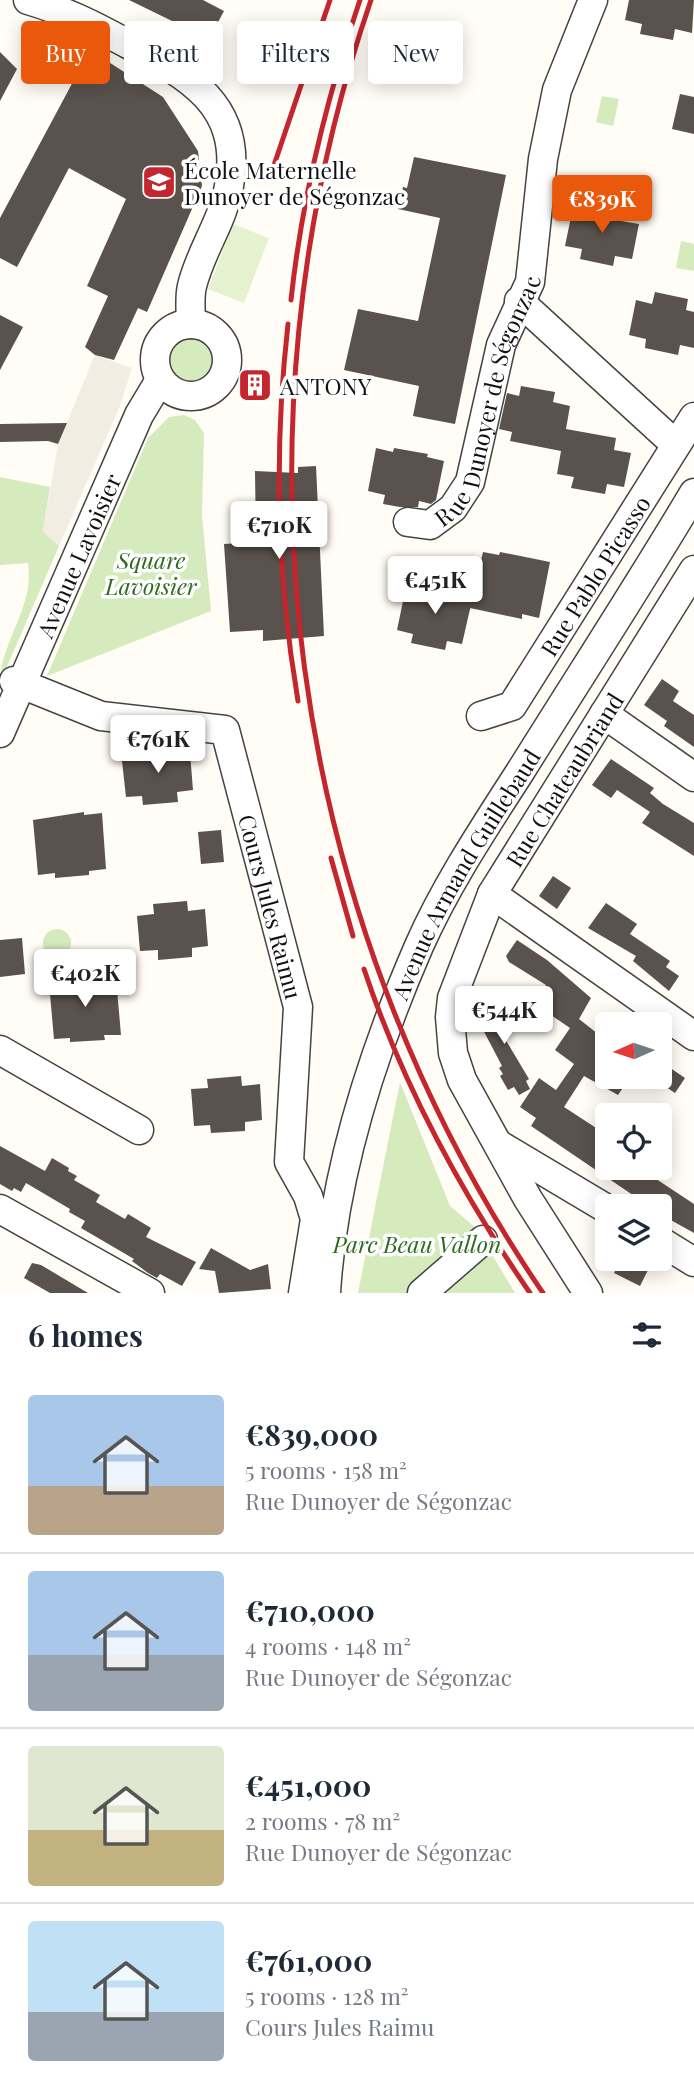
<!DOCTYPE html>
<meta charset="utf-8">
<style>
body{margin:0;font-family:"Playfair Display",serif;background:#f6f6f7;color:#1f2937;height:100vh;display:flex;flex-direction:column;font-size:26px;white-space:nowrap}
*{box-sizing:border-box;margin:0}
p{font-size:23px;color:#747a83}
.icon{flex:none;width:38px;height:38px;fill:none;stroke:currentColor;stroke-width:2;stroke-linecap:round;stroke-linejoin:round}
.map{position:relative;height:1293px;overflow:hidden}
.side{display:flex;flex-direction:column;background:#fff;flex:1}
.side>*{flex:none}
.hud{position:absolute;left:21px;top:21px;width:653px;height:63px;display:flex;gap:14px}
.needle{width:46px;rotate:267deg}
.buttons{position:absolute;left:595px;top:1012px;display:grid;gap:14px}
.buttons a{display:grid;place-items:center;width:77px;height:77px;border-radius:7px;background:#fff;box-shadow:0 4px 18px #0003;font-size:35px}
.price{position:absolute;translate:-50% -60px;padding:0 16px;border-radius:7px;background:#fff;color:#222;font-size:23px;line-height:46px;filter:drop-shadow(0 2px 4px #0008)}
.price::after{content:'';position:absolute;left:50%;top:42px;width:21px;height:16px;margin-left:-10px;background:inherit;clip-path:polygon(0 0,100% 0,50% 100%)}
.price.current{background:#ea580c;color:#fff}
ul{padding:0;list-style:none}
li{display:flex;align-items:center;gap:21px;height:175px;padding:0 28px}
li+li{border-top:2px solid #e0e1e3}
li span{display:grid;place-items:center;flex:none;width:196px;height:140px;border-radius:7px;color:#555}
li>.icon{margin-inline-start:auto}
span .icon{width:84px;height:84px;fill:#fffc;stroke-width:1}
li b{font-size:30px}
h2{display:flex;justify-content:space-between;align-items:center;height:84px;padding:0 28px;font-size:30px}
.chip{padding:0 24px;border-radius:7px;background:#fff;box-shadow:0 4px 18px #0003;font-size:24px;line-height:63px}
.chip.current{background:#ea580c;color:#fff}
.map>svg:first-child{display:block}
.green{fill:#d5ebbd}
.pitch{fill:#e6f2cf}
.plaza{fill:#f1ede2}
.building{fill:#5a524d}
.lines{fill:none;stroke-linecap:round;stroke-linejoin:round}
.minor-casing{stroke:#444;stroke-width:31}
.minor{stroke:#fff;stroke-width:28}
.rail{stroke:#c4262e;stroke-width:5}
.labels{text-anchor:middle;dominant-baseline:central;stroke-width:7;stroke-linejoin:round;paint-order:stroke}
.poi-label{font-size:23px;fill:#111;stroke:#fff;text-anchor:start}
.street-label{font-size:23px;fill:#111;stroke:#fff}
.park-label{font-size:23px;font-style:italic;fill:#2f6b1f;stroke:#fff}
</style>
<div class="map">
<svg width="694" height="1293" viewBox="0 0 694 1293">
<rect width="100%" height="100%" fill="#fffdf5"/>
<path class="green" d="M602 96 619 99 613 126 596 122Z
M681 241 694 244V271L676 268Z
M165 361a26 26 0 1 1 52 0a26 26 0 1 1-52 0Z
M184 415 195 420 204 433 202 515 211 611 47 676 148 438 169 417Z
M0 477 50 487 43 531 59 546 0 683C0 642 35 607 28 563L0 565Z
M43 943a14 14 0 1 1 28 0a14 14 0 1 1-28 0Z
M400 1082 450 1206 476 1228 515 1293H358Z"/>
<path class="pitch" d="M233 224 269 238 244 303 208 289Z"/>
<path class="plaza" d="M95 355 132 368 120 406 59 546 43 531 58 444Z"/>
<path class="building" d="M129 0H203L224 11 209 39Z
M629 0H694L692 33 675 29 673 40 640 34 642 24 625 20Z
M90 50 163 97 198 151 202 186 147 312 138 308 114 360 95 355 85 347 108 296 87 286 126 199 69 168 17 267 0 258V218Z
M0 52 17 69 0 101Z
M680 94 694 97V134L672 129Z
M414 157 506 175 455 424 413 416 419 386 344 370 358 309 418 321 440 218 398 209 403 187 407 188Z
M590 203 624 209 621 221 639 224 632 259 615 256 613 266 580 259 582 249 565 246 572 212 588 215Z
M655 292 688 299 686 310 694 312V348L680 345 678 355 645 348 646 339 629 335 636 300 652 304Z
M0 315 23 327 0 370Z
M521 386 555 392 553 402 570 406 566 429 616 438 614 450 631 453 624 487 607 484 605 494 571 488 574 477 557 474 561 451 510 441 512 432 499 429 507 393 519 396Z
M67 423 58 444 48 441 0 442V424Z
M376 448 393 452 394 448 428 454 427 457 444 461 436 500 431 504 419 501 418 507H400L383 504 385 495 368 491Z
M316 466 324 636 263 641V630L230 632 224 544 256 542 255 471 298 473V467Z
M483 552 499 555 500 552 550 562 539 618 522 614V619L470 608Z
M424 586 473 596 462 644 447 641 445 650 411 643 413 634 397 630 406 587 423 590Z
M662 679 679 691 673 701 694 715V747L664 726 667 721 644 705Z
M171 745 172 755 190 753 193 790 177 792 178 802 143 805 142 796 126 797 122 761 138 759 137 749Z
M611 759 654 788 650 793 663 804 694 823V856L642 823 650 812 617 790 611 798 592 785Z
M84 812V815L102 813 106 869 89 871V875L55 878V873L38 875 33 820Z
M221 830 224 862 201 864 198 832Z
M553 876 571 888 557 909 539 896Z
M187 901 188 911 205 909 208 946 192 948V957L158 960V950L140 951 137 916 154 914 153 904Z
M606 903 637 924 630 934 670 961 666 967 679 976 669 991 633 961 636 956 588 928Z
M22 938 25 974 0 977V940Z
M517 940 547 960 591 998 579 1019 607 1041V1076H631L618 1095 584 1076 564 1107 607 1135V1167H638L694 1204V1233L660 1214V1206H649L531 1126 536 1118 520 1107 539 1078 556 1090 574 1064 555 1050 570 1028 551 1015 553 1011 538 996 546 985 509 962 506 956Z
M100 976 101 979 116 978 121 1035H104L105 1040 70 1042V1038L54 1039 49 983Z
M505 999 515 1019 498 1027 529 1079 526 1081 530 1089 519 1095 514 1087 508 1090 500 1076 503 1074 499 1068 502 1066 480 1024 483 1022 478 1013Z
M660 1061 685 1078 675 1093 660 1083Z
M241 1076 242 1086 260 1084 262 1120 245 1122V1131L211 1133 210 1125 194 1126 191 1089 208 1088 207 1079Z
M0 1146 45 1171 52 1158 69 1168 68 1171 77 1176 74 1180 100 1195 96 1202 125 1219 128 1214 151 1228 146 1237 196 1262 182 1286 160 1274 157 1278 148 1273 132 1261 134 1259 81 1228 85 1221 69 1212 70 1209 26 1183 21 1192 14 1188 12 1191 0 1184Z
M211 1248 250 1270 268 1264 271 1289 219 1293 215 1271 199 1269Z
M622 1258H641L651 1264 640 1286 614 1273Z
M32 1263 41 1265 88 1293H50L24 1278Z"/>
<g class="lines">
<g class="minor-casing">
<g id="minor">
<path d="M28 0C65 11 93 25 126 43 187 75 244 104 229 186 223 221 200 252 192 286 189 298 191 312 191 324"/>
<path d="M519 301 675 444"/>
<circle cx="191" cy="360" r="36"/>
<path id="s1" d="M408 522 430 525 453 508 470 482 501 345 530 282 543 159 557 90 593 0"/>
<path id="s2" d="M14 681 101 716 225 730 298 1007 289 1162 308 1196 315 1219 303 1293"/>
<path d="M604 714 694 777"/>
<path id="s3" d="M481 716 512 706 694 417"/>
<path id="s4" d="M0 733 139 415 160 380"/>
<path d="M492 894 694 1036"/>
<path d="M0 1050 139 1130"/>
<path d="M498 1144 607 1209"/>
<path d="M0 1209 150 1293"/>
<path d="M660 1241 694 1262"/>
<path id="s5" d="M326 1293C333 1176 372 1054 419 946 446 885 484 828 520 772 578 679 638 587 694 493"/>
<path d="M422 1293 483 1240"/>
<path id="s6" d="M588 1293 528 1199 462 1080 453 1053 450 1017 452 998 492 894 694 570"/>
</g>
</g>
<use href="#minor" class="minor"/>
<path class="rail" d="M371 0C222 433 285 914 543 1293
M272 171 330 0
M291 300C302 197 327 97 360 0
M288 324C274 448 277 578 298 701
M331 858 353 936
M364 969C402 1083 462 1194 530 1293"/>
</g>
<defs>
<g id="school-square" transform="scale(1.75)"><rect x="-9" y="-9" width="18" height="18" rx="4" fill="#c4262e" stroke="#fff"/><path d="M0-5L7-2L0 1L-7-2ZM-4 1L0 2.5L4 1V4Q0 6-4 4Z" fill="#fff"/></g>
<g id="building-square" transform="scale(1.75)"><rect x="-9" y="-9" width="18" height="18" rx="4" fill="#c4262e" stroke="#fff"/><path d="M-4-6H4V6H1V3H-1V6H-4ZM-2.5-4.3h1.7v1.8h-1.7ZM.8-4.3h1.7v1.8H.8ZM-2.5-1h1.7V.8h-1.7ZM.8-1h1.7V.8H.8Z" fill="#fff"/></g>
</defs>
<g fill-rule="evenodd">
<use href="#school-square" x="159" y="182"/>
<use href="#building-square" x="255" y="385"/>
</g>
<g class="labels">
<g class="poi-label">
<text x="184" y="169">École Maternelle<tspan x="184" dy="26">Dunoyer de Ségonzac</tspan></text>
<text x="280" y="385">ANTONY</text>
</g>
<g class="street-label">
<text stroke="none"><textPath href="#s1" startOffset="164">Rue Dunoyer de Ségonzac</textPath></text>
<text stroke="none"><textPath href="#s4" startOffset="194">Avenue Lavoisier</textPath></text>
<text stroke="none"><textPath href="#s3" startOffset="187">Rue Pablo Picasso</textPath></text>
<text stroke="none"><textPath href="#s6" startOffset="578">Rue Chateaubriand</textPath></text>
<text stroke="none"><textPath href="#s5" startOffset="446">Avenue Armand Guillebaud</textPath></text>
<text stroke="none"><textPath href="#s2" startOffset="401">Cours Jules Raimu</textPath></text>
</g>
<g class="park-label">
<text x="151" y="559">Square<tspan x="151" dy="26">Lavoisier</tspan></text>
<text x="417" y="1243">Parc Beau Vallon</text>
</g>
</g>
</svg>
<div class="buttons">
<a><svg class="needle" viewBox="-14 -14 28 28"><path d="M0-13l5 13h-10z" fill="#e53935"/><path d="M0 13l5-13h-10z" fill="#747a83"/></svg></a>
<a><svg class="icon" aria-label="locate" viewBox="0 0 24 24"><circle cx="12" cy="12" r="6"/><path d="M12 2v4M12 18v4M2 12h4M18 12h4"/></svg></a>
<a><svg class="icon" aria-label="layers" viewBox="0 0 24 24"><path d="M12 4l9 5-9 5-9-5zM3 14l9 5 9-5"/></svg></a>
</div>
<b class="price current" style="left:602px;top:235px">€839K</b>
<b class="price" style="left:279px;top:561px">€710K</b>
<b class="price" style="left:435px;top:616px">€451K</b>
<b class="price" style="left:158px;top:775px">€761K</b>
<b class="price" style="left:85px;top:1009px">€402K</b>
<b class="price" style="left:504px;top:1046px">€544K</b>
<div class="hud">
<a class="chip current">Buy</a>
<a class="chip">Rent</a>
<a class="chip">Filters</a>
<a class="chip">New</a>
</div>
</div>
<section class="side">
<h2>6 homes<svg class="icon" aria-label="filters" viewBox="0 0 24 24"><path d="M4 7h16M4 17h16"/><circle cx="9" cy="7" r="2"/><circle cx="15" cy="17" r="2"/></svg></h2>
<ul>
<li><span style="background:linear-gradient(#a9c7e8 65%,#b9a48a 0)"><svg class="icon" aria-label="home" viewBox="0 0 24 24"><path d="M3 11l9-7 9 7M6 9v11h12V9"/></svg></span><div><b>€839,000</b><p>5 rooms · 158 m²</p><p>Rue Dunoyer de Ségonzac</p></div></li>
<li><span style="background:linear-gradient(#a9c7e8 60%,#9aa5b1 0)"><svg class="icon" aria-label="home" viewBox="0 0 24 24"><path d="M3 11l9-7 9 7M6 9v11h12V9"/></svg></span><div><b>€710,000</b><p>4 rooms · 148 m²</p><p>Rue Dunoyer de Ségonzac</p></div></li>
<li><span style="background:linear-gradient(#dfe7d0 60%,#c2b280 0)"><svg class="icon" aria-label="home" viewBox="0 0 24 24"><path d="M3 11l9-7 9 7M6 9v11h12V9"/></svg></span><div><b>€451,000</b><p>2 rooms · 78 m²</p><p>Rue Dunoyer de Ségonzac</p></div></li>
<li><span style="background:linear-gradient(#bfe0f5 65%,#9aa5b1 0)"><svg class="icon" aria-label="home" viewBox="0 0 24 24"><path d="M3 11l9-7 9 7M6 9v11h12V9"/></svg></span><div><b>€761,000</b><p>5 rooms · 128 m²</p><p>Cours Jules Raimu</p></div></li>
</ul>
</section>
